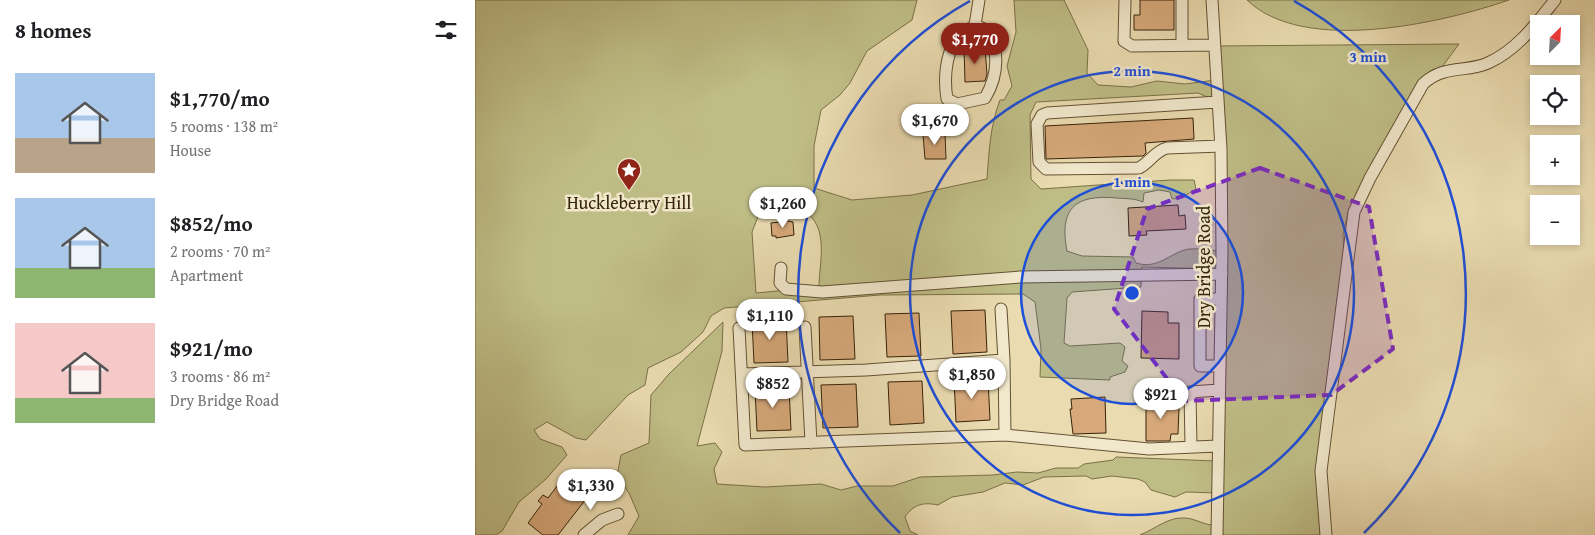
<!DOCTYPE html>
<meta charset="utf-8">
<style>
body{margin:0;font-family:"Gentium Book Plus",serif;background:#f6f6f6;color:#202124;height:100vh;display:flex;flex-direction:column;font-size:19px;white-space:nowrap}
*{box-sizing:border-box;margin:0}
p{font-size:16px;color:#757577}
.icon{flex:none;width:28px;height:28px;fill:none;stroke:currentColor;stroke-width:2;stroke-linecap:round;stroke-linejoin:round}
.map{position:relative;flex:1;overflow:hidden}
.side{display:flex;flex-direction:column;background:#fff;width:475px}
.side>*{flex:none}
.needle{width:32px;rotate:24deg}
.controls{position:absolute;left:1055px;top:15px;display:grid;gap:10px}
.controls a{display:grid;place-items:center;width:50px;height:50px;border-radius:0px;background:#fff;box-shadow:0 2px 8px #0003;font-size:25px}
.price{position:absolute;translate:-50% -42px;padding:0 11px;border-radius:18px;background:#fff;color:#222;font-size:16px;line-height:32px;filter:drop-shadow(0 1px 2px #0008)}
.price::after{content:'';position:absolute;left:50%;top:30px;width:15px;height:11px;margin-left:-8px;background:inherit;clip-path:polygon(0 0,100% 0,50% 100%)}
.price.on{background:#8f2418;color:#fff}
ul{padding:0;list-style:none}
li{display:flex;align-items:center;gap:15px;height:125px;padding:0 15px}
li span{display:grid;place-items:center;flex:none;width:140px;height:100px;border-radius:0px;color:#555}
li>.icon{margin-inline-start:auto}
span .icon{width:60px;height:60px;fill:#fffc;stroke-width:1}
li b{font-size:21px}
h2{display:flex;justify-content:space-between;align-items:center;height:60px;padding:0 15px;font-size:21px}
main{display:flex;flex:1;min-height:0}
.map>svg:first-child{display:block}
.green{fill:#bfbd86;stroke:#7b7047;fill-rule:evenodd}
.building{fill:#d6a87a;stroke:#372308}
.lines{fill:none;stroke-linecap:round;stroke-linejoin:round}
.minor-casing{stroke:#645132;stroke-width:13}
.minor{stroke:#f1e8cc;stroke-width:11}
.marked{fill:#7b2cbf;fill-opacity:0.2;stroke:#7b2cbf;stroke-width:4;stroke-dasharray:10 6;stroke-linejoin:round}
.ring{fill:none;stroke:#1d4ed8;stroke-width:2.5}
.labels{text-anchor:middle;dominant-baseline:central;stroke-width:5;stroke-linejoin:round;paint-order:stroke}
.poi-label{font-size:18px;fill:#372308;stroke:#f1e8cc}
.street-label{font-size:18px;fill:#372308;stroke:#f1e8cc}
.centre{fill:#1d4ed8;stroke:#f1e8cc;stroke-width:2.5}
.ring-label{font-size:15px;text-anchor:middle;font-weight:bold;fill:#1d4ed8;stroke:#f1e8cc;stroke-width:5;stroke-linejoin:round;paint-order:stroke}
</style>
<main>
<section class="side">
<h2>8 homes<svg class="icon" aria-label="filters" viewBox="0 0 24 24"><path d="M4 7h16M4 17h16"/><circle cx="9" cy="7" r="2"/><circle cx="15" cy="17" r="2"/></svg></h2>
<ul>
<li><span style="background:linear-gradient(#a9c7e8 65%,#b9a48a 0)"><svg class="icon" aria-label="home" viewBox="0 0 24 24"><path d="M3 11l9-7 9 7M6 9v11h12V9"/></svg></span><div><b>$1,770/mo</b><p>5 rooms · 138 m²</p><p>House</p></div></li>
<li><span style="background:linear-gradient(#a9c7e8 70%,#8fb573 0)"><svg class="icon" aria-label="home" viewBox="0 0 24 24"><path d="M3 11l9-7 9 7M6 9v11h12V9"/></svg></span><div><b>$852/mo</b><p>2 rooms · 70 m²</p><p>Apartment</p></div></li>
<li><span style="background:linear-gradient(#f6c9c9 75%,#8fb573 0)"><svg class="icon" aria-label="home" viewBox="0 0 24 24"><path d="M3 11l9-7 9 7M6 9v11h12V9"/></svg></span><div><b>$921/mo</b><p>3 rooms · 86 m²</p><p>Dry Bridge Road</p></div></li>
</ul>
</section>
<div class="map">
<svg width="1120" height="535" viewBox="0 0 1120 535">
<rect width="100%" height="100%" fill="#eadbb0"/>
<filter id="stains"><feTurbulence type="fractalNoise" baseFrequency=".004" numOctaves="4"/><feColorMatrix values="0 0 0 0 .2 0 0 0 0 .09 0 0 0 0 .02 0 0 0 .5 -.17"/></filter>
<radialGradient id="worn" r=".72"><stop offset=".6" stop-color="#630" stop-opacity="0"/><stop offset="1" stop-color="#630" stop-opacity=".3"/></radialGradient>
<path class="green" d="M0 0H442L437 20 392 51 375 83 365 95 346 110 339 146V188L377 200 437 195 512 179C514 152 515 126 525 100H529L537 86 532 66 541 32 539 0H589L613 50 612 73 623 85 656 87 682 81 710 84 741 80V46L984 44 919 132 874 209 868 235 869 254 845 535H665C680 529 693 517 709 518 720 518 730 526 741 525L742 493 711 492 700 497 676 490 670 482 663 479 637 476 617 479 611 476 569 477 548 485 530 483 508 492 477 497 463 505C448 502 439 504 430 517L435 531 443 535H153L164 516 154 493 142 476 146 455 174 443 176 395 194 374 248 322 247 351 222 446 240 443 247 452 239 469 242 484 290 487 346 484 366 490 382 486H418L445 477 518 475 542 472 563 473 581 468H603L609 464 638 460 641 457 741 461 746 269 667 267 666 287 597 292 592 298 589 343 595 346 645 343 650 347 647 361 653 366 650 372 635 377V380L565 377 566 349 560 302 548 294 405 295 249 308 236 316 228 332 206 352 173 368 170 385 153 395 111 440 101 438 72 422 59 430 65 439 87 447 92 455 71 479 44 502 27 531 21 535H0ZM723 93 739 100 746 251C736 251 724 248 714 249 695 252 684 270 661 263L658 257 607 256 592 251C584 209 599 194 642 198 652 199 658 198 668 202L669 193 684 190 695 192 697 199 706 198 721 189 719 180H695L566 189 556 179 555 115 561 102ZM310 207C316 208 325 208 329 211 355 227 344 263 344 287L281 293 277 232 284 214Z
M772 0H1034C967 23 829 55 772 0Z"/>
<path class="building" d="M665 0H699V30H659V15H665Z
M489 48H510L512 74 510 81 490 82Z
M718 118 719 139 670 143 671 153 668 156 571 159 570 126Z
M470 133 471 159H450L448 134Z
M703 205 704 216 710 215 711 229 671 231 672 235 654 236 653 208Z
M313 221 318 222 319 235 301 238V236H297L296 223Z
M510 310 512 352 478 354 476 311Z
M667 311 693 312V323H704V359L666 358Z
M444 313 446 356 412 357 410 314Z
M378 316 380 359 345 360 344 317Z
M311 319 313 362 279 363 277 321Z
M513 378 515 420 481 422 479 379Z
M447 381 449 423 415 425 413 382Z
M381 384 383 427 348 428 346 385Z
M314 387 316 430 282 431 280 389Z
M630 397 631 433 598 434 595 409H597L596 399Z
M671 398 696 399V408H704L703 434H696L695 441H671Z
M95 469 118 490 83 535H68L53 523 67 504 63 501 68 495 73 498Z"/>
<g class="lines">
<g class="minor-casing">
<path id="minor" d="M650 0 649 41 657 46 738 45
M707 0V45
M737 0 746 149 747 253 742 535
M500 25 515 32C524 55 522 78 510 98L482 104 472 99C469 81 470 56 481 40 486 34 494 30 500 25L504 0
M743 102 572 113 567 115 562 124 564 162 571 169 664 168C675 162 680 151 692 148L746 146
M306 268 305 283 311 289 347 292 545 277 747 274
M526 309 529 360
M330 327 336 443
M264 328 270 445 530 435 674 449 743 446
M745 366H725V299H746
M267 374 391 370 529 360 530 435
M716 446 715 392 744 390
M109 535 127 520 143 514
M851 535 846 471 879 212 895 178 948 84C969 64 991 73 1013 63 1042 50 1061 24 1080 0"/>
</g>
<use href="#minor" class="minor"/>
</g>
<path class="marked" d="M785 168 894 207 918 349 856 395 709 401 639 309 672 209Z"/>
<circle cx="657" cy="293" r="111" fill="#1d4ed8" fill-opacity=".12"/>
<g class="ring">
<circle cx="657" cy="293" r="111"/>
<circle cx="657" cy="293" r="222"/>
<path d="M425 533A334 334 0 0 1 495 1M819 1A334 334 0 0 1 889 533"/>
</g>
<defs>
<g id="sight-pin" transform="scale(1.25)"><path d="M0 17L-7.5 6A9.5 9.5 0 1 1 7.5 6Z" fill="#8f2418" stroke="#f1e8cc"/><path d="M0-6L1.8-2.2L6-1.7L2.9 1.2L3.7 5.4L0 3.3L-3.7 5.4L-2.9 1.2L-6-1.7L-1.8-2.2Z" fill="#fff"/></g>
</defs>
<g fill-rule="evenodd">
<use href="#sight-pin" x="154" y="170"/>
</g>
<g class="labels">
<g class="poi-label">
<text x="154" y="202">Huckleberry Hill</text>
</g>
<g class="street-label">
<text transform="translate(728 267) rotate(-90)">Dry Bridge Road</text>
</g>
</g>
<circle cx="657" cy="293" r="8" class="centre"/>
<g class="ring-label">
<text x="893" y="62">3 min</text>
<text x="657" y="76">2 min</text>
<text x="657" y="187">1 min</text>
</g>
<rect width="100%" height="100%" filter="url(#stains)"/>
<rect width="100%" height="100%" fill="url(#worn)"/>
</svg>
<div class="controls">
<a><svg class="needle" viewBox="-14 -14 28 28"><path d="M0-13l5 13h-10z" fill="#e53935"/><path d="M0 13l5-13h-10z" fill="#757577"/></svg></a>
<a><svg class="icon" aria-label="locate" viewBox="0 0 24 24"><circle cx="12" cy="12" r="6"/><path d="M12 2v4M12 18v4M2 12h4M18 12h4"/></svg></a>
<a>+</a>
<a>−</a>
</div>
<b class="price on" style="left:500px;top:65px">$1,770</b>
<b class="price" style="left:460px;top:146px">$1,670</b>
<b class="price" style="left:308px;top:229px">$1,260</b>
<b class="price" style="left:295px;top:341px">$1,110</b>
<b class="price" style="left:497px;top:400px">$1,850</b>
<b class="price" style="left:298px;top:409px">$852</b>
<b class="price" style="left:686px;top:420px">$921</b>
<b class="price" style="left:116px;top:511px">$1,330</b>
</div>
</main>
